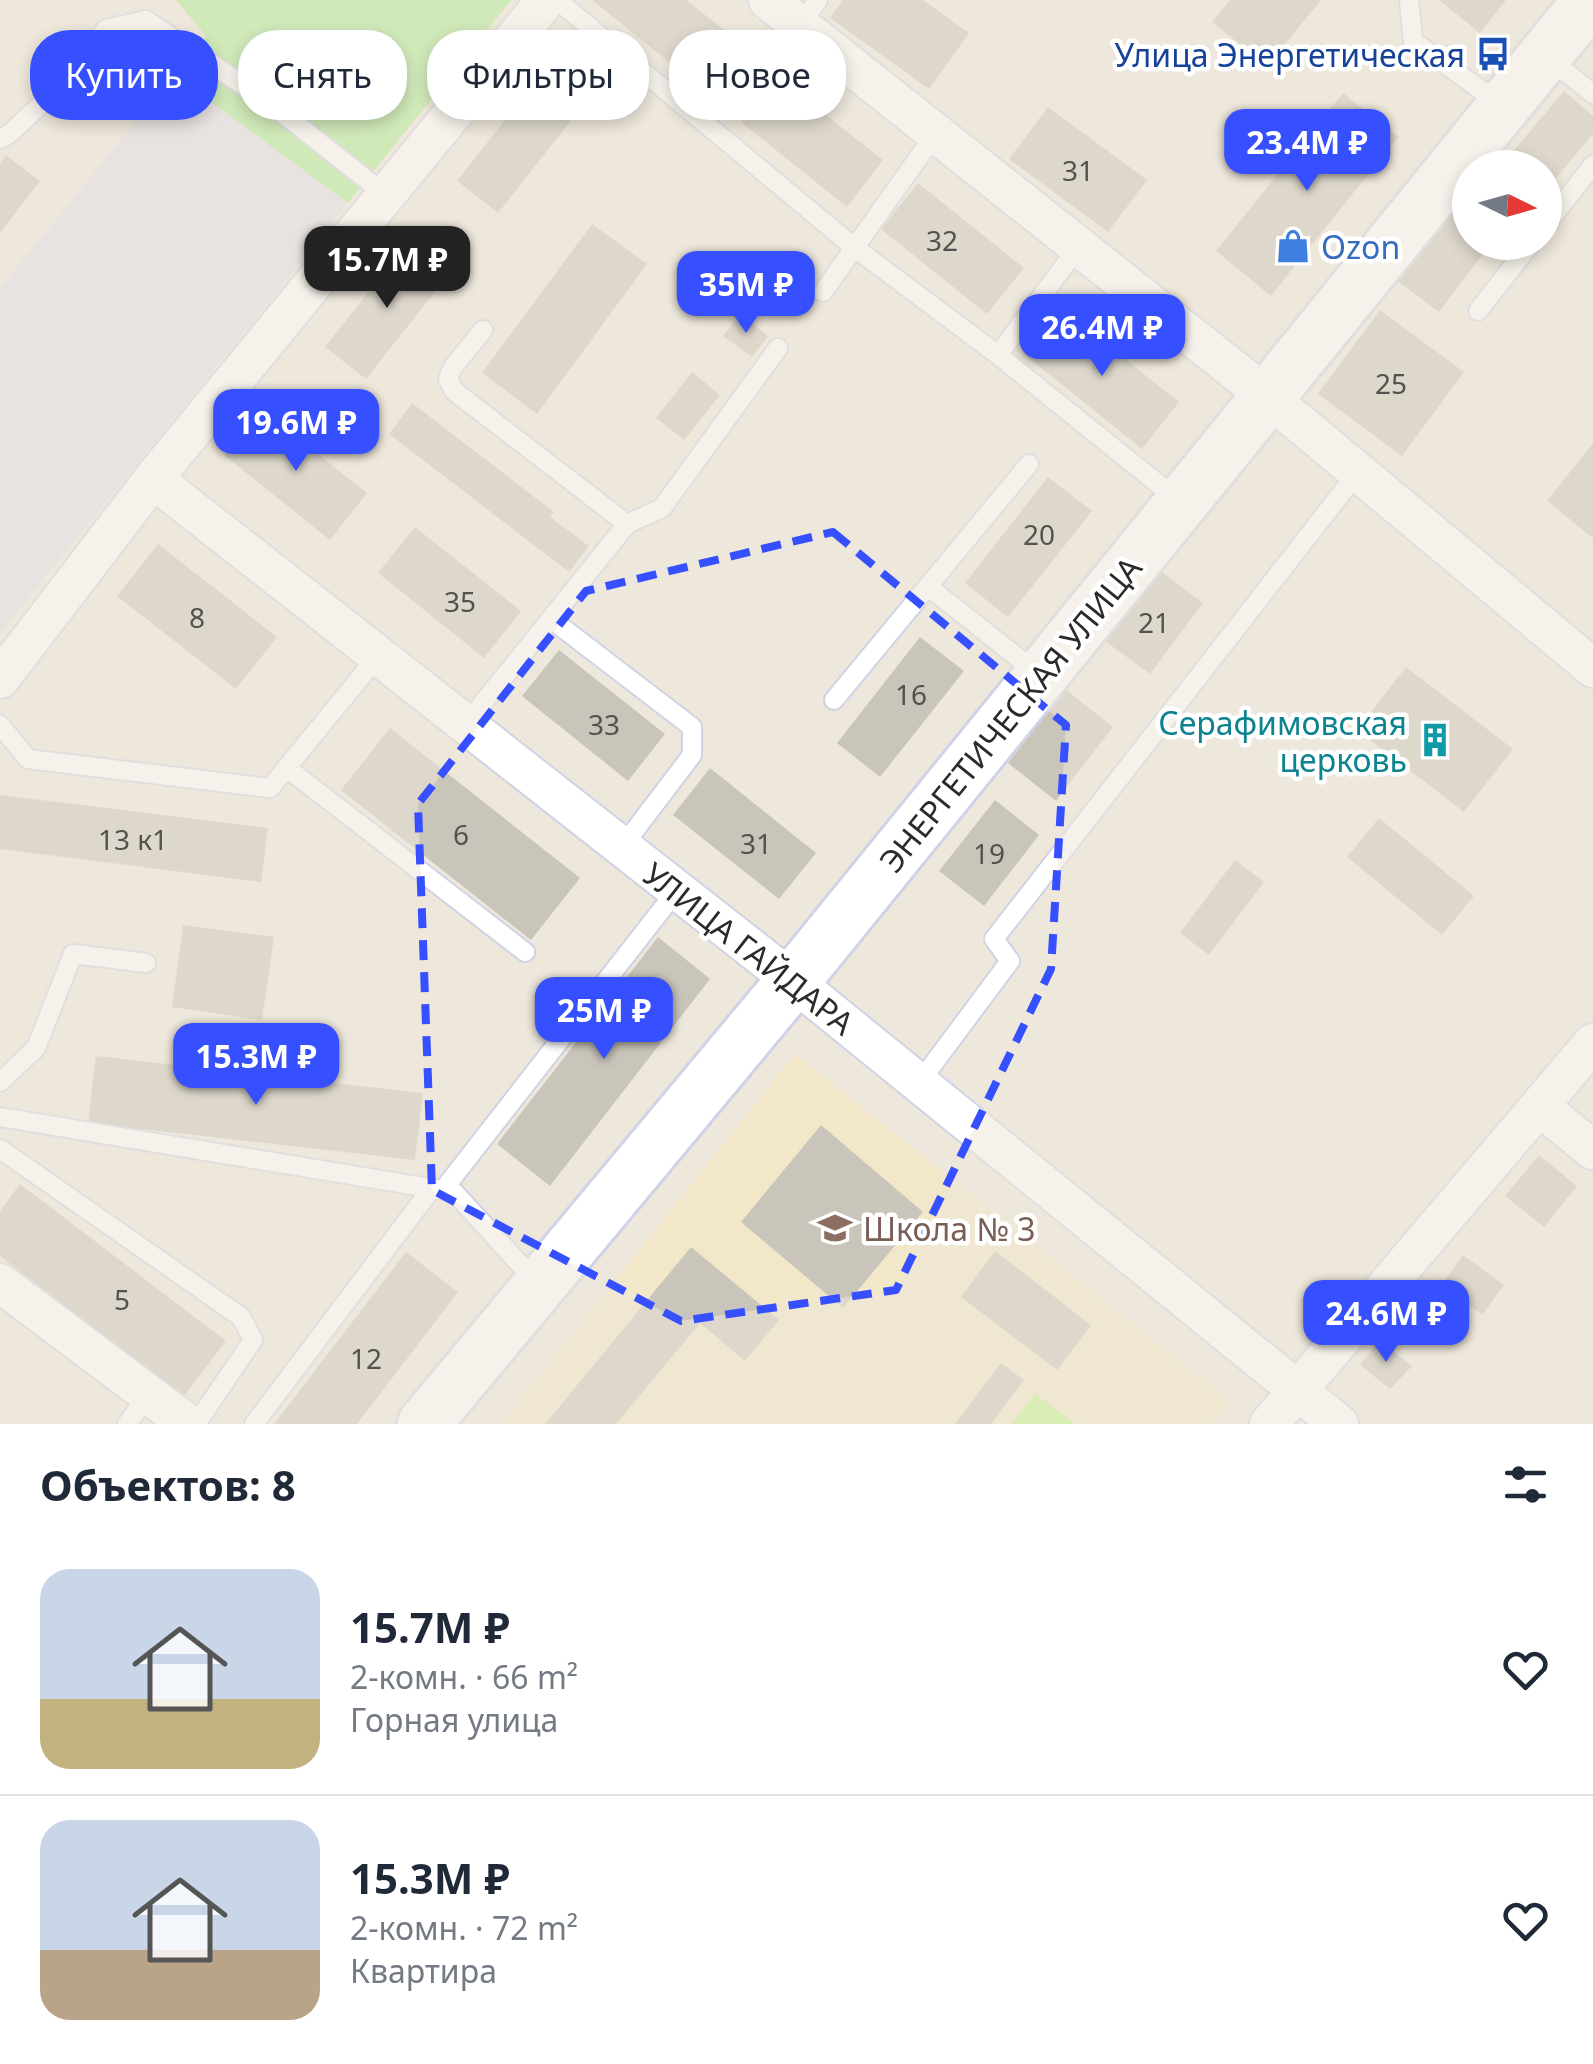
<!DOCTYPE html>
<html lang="ru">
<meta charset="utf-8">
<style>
body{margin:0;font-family:"Noto Sans",sans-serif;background:#f6f6f7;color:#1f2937;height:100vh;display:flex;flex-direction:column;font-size:38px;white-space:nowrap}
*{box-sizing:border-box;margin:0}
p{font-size:32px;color:#747a83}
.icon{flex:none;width:55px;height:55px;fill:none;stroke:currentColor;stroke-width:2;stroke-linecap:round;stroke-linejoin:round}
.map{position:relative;height:1424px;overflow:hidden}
.drawer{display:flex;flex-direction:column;background:#fff;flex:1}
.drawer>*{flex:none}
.banner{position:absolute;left:30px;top:30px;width:1000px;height:90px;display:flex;gap:20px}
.needle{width:65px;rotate:95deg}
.controls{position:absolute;left:1452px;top:150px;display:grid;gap:20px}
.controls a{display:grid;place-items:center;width:110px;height:110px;border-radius:50%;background:#fff;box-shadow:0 5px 15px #0003;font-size:50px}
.price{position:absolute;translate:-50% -85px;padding:0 22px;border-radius:20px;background:#3750ff;color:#fff;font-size:32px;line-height:65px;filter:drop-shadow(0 2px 5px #0008)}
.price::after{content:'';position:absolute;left:50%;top:60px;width:30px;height:22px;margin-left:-15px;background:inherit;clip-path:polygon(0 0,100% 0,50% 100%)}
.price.selected{background:#222;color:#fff}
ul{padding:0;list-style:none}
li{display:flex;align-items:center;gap:30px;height:250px;padding:0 40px}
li+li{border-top:2px solid #e0e1e3}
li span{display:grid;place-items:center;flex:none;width:280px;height:200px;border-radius:30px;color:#555}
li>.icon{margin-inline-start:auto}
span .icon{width:120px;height:120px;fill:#fffc;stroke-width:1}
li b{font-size:42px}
h2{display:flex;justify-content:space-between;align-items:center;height:120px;padding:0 40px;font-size:42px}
.chip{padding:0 35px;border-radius:40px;background:#fff;box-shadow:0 5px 15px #0003;font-size:35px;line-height:90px}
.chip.selected{background:#3750ff;color:#fff}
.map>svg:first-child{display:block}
.industrial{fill:#e0dce6}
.education{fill:#f2e7c8}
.green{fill:#aaeb91}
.pitch{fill:#c1f48c}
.building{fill:#c9c5ba}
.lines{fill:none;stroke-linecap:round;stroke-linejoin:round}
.lane-casing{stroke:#d0d3e5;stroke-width:22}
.street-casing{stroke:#d0d3e5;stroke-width:42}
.secondary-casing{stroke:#d0d3e5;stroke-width:58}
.lane{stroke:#fff;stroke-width:18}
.street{stroke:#fff;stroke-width:38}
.secondary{stroke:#fff;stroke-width:52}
.marked{fill:none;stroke:#3750ff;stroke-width:8;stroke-dasharray:20 12;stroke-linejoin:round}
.labels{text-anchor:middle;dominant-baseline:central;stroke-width:9;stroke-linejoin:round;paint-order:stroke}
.number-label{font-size:28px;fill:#52524f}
.transit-label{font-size:32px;fill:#164399;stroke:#fff;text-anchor:end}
.shop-label{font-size:32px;fill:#366cbe;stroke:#fff;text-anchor:start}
.street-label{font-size:32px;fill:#2b2b2b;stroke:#fff}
.culture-label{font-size:32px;fill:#0d838f;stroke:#fff;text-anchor:end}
.education-label{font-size:32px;fill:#785e54;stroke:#fff;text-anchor:start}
</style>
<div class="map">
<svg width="1593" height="1424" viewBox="0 0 1593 1424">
<rect width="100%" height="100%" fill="#eee7db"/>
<path class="industrial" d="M174 75 348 203 0 633V288Z"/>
<path class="education" d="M795 1054 1230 1401 1212 1424H501Z"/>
<path class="green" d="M176 0H511L348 203 174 75 206 36Z"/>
<path class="pitch" d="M1035 1393 1076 1424H1011Z"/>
<path class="building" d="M592 0H686L736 39 699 86Z
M843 0H923L969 33 929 89 830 18Z
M1230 0H1321L1267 66 1212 22Z
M1439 0H1506L1480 33Z
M540 75 581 108 498 213 457 181Z
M777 76 883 160 847 207 741 122Z
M1564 91 1593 116V134L1545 191V168H1499Z
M1343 93 1398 137 1271 296 1216 251Z
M1048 107 1147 180 1108 232 1009 159Z
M6 155 40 181 0 233V163Z
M918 183 1024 268 987 314 881 229Z
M1454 201 1470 213V242H1492L1439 312 1395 279Z
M592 224 647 264 537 414 482 373Z
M408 242 449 274 366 379 325 347Z
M1062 309 1179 402 1142 449 1025 355Z
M1380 310 1464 372 1402 456 1318 394Z
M740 314 768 336 752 357 723 336Z
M692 372 720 395 684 440 656 418Z
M412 403 554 512 550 517 589 546 569 572 389 434Z
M261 409 367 493 330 540 224 455Z
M1593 443V538L1547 501Z
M1048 477 1092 511 1008 617 965 583Z
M415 527 521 611 484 658 378 573Z
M158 544 277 637 236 689 117 596Z
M1158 569 1203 603 1150 674 1105 641Z
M920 637 964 671 880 777 837 743Z
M559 650 665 734 628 781 522 696Z
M1406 667 1513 749 1464 812 1357 730Z
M1065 689 1113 727 1056 801 1008 763Z
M390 728 580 878 531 940 341 790Z
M710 768 816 853 779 899 673 815Z
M0 795 268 828 261 882 0 849Z
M995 800 1039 835 984 906 939 871Z
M1379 818 1474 896 1442 935 1347 857Z
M1235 860 1264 882 1209 955 1180 933Z
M183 925 274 937 262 1020 172 1007Z
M658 937 710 979 550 1186 497 1144Z
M96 1056 423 1093 415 1160 88 1123Z
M821 1125 923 1212 843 1308 741 1222Z
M1539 1155 1577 1186 1544 1227 1505 1196Z
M20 1184 226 1341 184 1396 0 1256V1211Z
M691 1247 779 1320 745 1361 700 1323 616 1424H545Z
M995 1251 1091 1325 1057 1370 961 1297Z
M406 1252 458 1292 357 1424H274Z
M1463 1255 1504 1285 1482 1315 1442 1284Z
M1380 1340 1412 1366 1390 1389 1360 1365Z
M1001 1363 1024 1380 991 1424H955Z"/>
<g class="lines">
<g class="lane-casing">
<path id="lane" d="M557 0 855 248 998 355
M1409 0 1413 41 1499 103
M800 26 818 0
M1547 57 1593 94
M0 139 8 135 47 99 106 29 146 20 271 104 386 195
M1545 226 1593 165
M1079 246 998 355 1177 499
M823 292 936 133
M1478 311 1532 242
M627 524 662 508 778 348
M930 588 1036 672
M551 619 692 727V755L622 847
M834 700 1029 464
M466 724 627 524 454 391 448 379 453 367 483 330
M0 725 28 759 270 788 378 656
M287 768 525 952
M0 1082 36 1048 73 954 146 963
M919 1083 1010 961 994 939 1358 472
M0 1117 454 1192 538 1284
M0 1149 241 1317 253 1340 196 1424
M443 1190 677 890
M127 1424 149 1394
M254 1424 432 1188"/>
</g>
<g class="street-casing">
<path id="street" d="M768 0 1267 396 1593 668
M153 479 793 981 1339 1424
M0 679 153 479 546 0
M1540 1107 1593 1150
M0 1283 188 1424
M1269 1424 1593 1043"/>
</g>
<g class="secondary-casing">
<path id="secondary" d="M424 1424 793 981 1590 0"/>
</g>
<use href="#lane" class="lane"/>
<use href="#street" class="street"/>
<use href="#secondary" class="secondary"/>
</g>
<path d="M0 0H1593V1424H0ZM833 532 1066 725 1051 969 896 1290 681 1321 432 1190 418 804 586 591Z" fill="#eee7db" fill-opacity=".55" fill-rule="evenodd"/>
<path class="marked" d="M833 532 1066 725 1051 969 896 1290 681 1321 432 1190 418 804 586 591Z"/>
<defs>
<g id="bus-bare" transform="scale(2.7)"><path d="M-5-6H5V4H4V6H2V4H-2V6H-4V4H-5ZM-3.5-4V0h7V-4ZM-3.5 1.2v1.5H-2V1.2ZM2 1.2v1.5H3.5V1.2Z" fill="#1a4fb4" stroke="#fff" stroke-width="2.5" paint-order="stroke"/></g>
<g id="shop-bare" transform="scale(2.7)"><path d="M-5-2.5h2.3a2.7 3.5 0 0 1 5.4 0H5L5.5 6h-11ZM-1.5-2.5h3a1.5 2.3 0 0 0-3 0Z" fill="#3f7fe0" stroke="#fff" stroke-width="2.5" paint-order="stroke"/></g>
<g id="building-bare" transform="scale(2.7)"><path d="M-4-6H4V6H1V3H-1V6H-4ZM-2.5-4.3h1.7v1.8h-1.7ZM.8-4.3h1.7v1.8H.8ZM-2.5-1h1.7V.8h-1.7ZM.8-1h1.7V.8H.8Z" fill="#0f9aa8" stroke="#fff" stroke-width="2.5" paint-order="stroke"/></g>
<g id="school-bare" transform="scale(2.7)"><path d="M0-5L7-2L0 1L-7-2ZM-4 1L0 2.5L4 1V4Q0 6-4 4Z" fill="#8d6e63" stroke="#fff" stroke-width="2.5" paint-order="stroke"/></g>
</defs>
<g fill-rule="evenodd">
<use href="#bus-bare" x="1493" y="54"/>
<use href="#shop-bare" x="1293" y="246"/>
<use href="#building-bare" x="1435" y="740"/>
<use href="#school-bare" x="835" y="1228"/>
</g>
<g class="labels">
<g class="number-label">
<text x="1078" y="170">31</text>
<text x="942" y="240">32</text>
<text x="1391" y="383">25</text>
<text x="1039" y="534">20</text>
<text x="460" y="601">35</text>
<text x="197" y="617">8</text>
<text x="1154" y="622">21</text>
<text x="911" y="694">16</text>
<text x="604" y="724">33</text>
<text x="461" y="834">6</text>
<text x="133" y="839">13 к1</text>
<text x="756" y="843">31</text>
<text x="989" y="853">19</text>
<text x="122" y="1299">5</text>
<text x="366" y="1358">12</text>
</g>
<g class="transit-label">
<text x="1465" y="54">Улица Энергетическая</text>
</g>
<g class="shop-label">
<text x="1321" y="246">Ozon</text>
</g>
<g class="street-label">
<text transform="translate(1010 714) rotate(-51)">ЭНЕРГЕТИЧЕСКАЯ УЛИЦА</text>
<text transform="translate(749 948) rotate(38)">УЛИЦА ГАЙДАРА</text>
</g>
<g class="culture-label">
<text x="1407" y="722">Серафимовская<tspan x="1407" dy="37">церковь</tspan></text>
</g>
<g class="education-label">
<text x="863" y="1228">Школа № 3</text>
</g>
</g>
</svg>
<div class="controls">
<a><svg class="needle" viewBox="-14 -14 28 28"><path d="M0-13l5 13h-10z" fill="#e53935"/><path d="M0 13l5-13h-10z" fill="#747a83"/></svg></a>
</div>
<b class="price" style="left:1307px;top:194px">23.4M ₽</b>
<b class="price selected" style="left:387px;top:311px">15.7M ₽</b>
<b class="price" style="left:746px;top:336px">35M ₽</b>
<b class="price" style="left:1102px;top:379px">26.4M ₽</b>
<b class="price" style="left:296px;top:474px">19.6M ₽</b>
<b class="price" style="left:604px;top:1062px">25M ₽</b>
<b class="price" style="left:256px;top:1108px">15.3M ₽</b>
<b class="price" style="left:1386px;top:1365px">24.6M ₽</b>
<div class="banner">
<a class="chip selected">Купить</a>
<a class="chip">Снять</a>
<a class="chip">Фильтры</a>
<a class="chip">Новое</a>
</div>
</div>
<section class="drawer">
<h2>Объектов: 8<svg class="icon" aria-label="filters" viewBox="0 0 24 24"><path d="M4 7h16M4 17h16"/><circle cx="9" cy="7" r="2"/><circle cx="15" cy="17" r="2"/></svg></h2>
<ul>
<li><span style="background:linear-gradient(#c9d6e8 65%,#c2b280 0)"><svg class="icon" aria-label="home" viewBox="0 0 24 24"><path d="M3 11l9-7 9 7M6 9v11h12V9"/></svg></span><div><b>15.7M ₽</b><p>2-комн. · 66 m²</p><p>Горная улица</p></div><svg class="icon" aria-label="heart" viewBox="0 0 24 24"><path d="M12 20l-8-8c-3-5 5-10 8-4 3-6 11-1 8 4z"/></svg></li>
<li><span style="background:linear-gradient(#c9d6e8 65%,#b9a48a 0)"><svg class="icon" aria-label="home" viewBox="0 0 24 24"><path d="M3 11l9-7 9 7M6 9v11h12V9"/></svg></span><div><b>15.3M ₽</b><p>2-комн. · 72 m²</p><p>Квартира</p></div><svg class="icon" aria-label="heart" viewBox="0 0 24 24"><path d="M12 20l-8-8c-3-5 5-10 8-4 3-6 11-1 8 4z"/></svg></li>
</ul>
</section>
